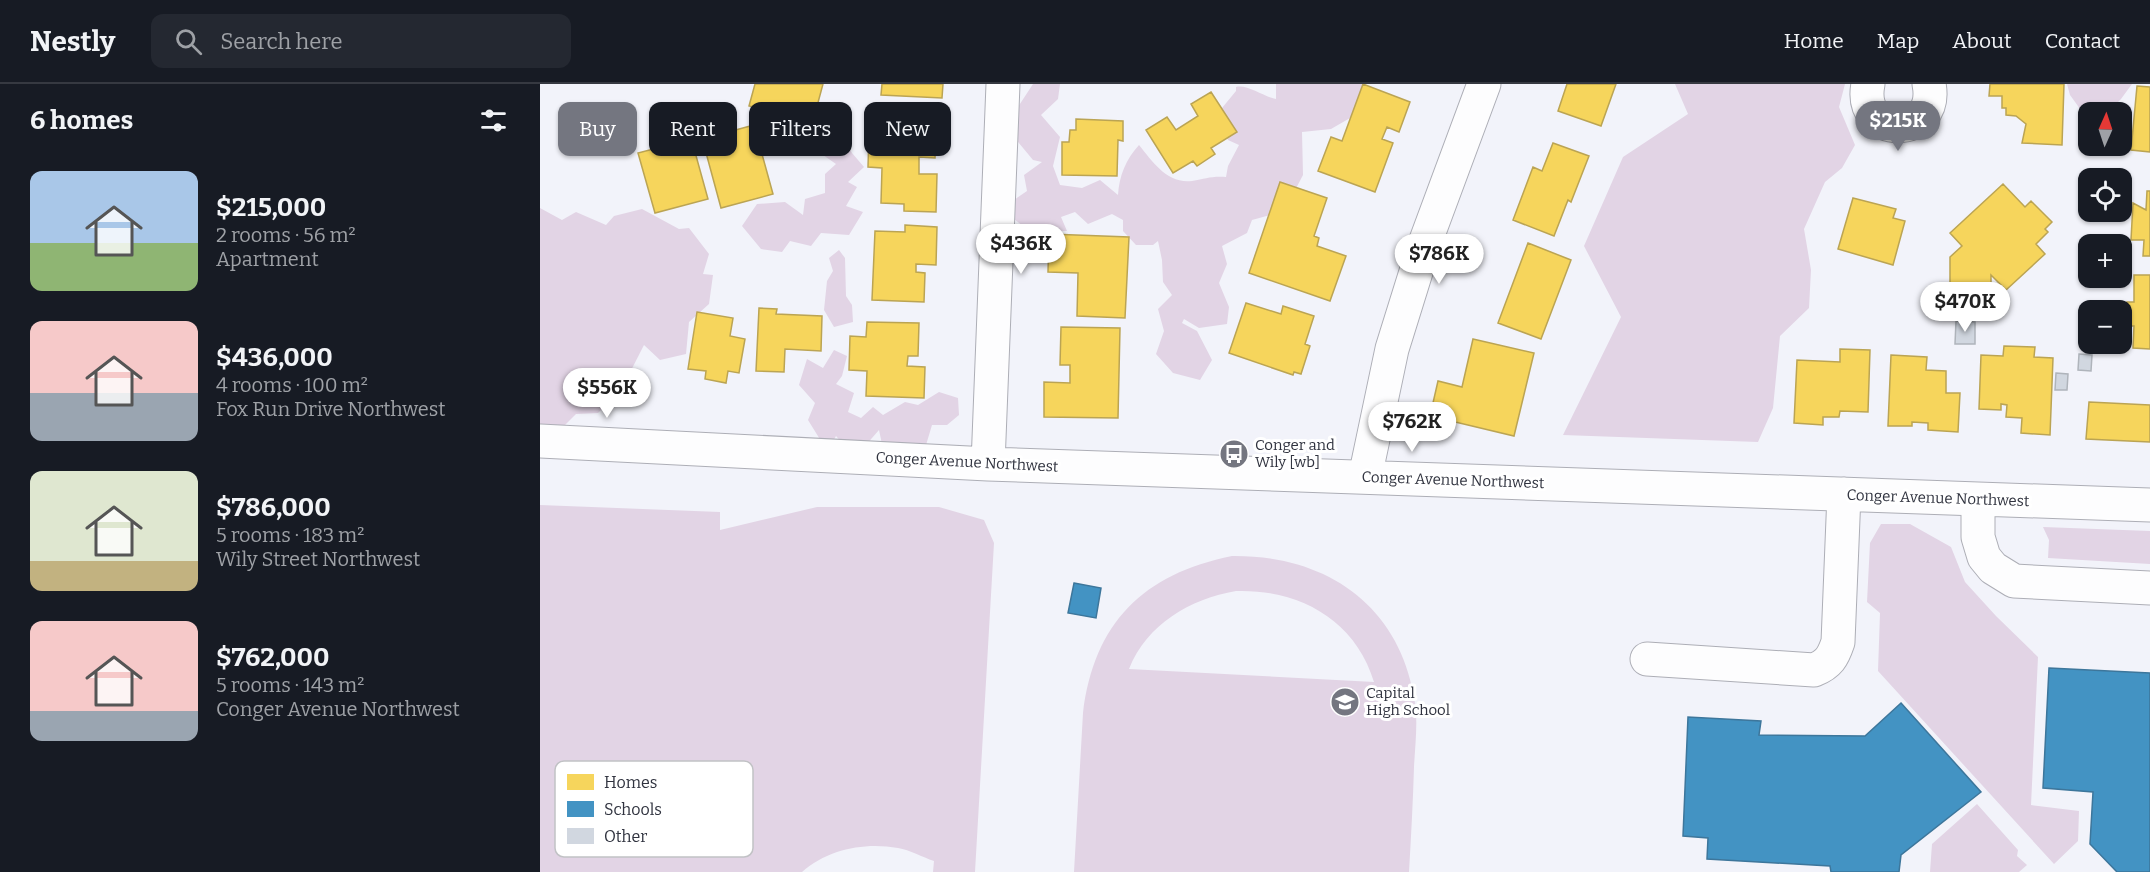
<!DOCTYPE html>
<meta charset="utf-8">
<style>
body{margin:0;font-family:Bitter,serif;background:#242831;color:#f1f3f6;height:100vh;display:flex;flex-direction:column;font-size:22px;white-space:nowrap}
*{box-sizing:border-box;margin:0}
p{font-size:20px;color:#9ea1a6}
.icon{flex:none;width:33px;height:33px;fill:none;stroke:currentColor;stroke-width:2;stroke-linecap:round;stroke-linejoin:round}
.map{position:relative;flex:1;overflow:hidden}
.sheet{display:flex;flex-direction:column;background:#171b24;width:540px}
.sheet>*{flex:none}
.banner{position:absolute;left:18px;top:18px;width:570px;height:54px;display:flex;gap:12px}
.needle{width:39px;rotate:3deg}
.fabs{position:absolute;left:1538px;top:18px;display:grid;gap:12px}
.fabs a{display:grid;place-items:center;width:54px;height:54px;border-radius:12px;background:#171b24;box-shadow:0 2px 4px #0004;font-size:30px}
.price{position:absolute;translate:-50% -51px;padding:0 14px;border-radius:21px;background:#fff;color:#222;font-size:20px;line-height:39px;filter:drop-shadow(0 2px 3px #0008)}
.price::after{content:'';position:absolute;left:50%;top:36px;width:18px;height:14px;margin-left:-9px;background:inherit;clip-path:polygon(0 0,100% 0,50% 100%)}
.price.active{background:#747680;color:#fff}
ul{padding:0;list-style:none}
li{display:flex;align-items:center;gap:18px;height:150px;padding:0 30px}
li span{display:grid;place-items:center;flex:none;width:168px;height:120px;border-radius:12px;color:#555}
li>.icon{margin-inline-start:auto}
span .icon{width:72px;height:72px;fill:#fffc;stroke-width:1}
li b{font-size:26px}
h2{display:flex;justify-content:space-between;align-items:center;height:72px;padding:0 30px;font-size:26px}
.pill{padding:0 21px;border-radius:12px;background:#171b24;box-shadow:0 2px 4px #0004;font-size:21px;line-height:54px}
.pill.active{background:#747680;color:#fff}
header{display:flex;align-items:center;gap:36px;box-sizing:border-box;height:84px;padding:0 30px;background:#171b24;border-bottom:2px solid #363941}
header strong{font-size:28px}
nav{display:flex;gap:33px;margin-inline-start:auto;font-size:21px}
.search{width:420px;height:54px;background:#242831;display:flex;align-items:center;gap:15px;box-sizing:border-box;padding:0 21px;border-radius:12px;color:#9ea1a6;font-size:22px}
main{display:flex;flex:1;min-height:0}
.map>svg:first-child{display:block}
.green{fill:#e2d4e5;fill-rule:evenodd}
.homes{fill:#f6d55c;stroke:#bba453;stroke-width:1.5}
.schools{fill:#4393c3;stroke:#3d769b;stroke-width:1.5}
.building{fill:#d1d7e0;stroke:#afb4bb;stroke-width:1.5}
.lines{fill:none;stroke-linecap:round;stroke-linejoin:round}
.minor-casing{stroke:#adaeb6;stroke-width:35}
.minor{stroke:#fdfdfe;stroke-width:33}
.labels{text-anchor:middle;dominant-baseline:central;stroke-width:6;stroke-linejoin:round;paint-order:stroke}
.poi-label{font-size:15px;fill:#30333f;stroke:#fff;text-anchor:start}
.street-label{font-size:15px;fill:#30333f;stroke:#fff}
.key{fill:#fff;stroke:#c1c2c5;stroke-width:1.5}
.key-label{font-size:16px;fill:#30333f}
</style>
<header>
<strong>Nestly</strong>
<div class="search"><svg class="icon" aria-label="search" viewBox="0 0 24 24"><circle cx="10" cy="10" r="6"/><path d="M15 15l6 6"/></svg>Search here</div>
<nav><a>Home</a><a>Map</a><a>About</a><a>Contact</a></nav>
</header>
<main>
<section class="sheet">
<h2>6 homes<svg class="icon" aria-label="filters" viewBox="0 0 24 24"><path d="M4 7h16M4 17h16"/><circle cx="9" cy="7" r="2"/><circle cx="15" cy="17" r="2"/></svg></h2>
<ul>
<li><span style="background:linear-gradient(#a9c7e8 60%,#8fb573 0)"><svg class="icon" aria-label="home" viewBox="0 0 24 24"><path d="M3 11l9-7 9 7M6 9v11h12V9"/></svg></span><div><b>$215,000</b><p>2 rooms · 56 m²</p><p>Apartment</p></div></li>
<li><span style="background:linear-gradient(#f6c9c9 60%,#9aa5b1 0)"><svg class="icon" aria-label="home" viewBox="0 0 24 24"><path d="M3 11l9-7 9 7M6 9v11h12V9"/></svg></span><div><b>$436,000</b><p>4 rooms · 100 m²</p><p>Fox Run Drive Northwest</p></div></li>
<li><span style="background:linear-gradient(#dfe7d0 75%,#c2b280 0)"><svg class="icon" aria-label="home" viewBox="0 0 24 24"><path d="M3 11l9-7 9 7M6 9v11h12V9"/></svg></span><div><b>$786,000</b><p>5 rooms · 183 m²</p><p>Wily Street Northwest</p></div></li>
<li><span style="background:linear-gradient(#f6c9c9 75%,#9aa5b1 0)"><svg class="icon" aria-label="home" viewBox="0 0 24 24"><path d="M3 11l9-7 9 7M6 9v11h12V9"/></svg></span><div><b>$762,000</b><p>5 rooms · 143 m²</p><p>Conger Avenue Northwest</p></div></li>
</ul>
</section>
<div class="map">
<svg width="1610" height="788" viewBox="0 0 1610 788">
<rect width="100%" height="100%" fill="#f2f3fa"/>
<path class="green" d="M493 0H520L518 15 501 31 520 53 513 82 520 101 542 104 560 96 578 111C579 92 586 75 599 61 613 78 627 100 652 97 666 95 670 92 686 93L688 82 699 61 688 56 677 34 682 24 696 7V3C707 0 722 12 736 15V0H825L817 30 791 45 762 48 763 91 751 114 737 129 712 136 707 149 682 162 687 180 679 199 689 223 687 240 659 244 644 235 642 239 657 247 672 276 660 296 633 289 616 270 624 247 618 225 632 211 623 198 622 176 618 157 613 161H596L583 147V136L572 130 548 140 535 128 521 133 527 147H489L474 135 471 118 487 107 484 91 502 78 493 76 474 53 476 26Z
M1135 0H1305L1299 23 1315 61 1302 84 1285 98 1264 145 1271 186 1269 224 1240 252 1233 324 1218 358 1023 351 1081 233 1044 162 1083 73 1148 30Z
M1527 0H1592L1581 15 1568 28 1543 29 1530 11Z
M304 55 312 69 324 83 308 98 317 103 306 122 323 128 309 151 281 149 271 162 250 157 242 168 221 165 202 142 217 120 245 118 263 131 265 115 285 109V90L296 80 283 71V61Z
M0 124 22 136 36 128 66 141 74 132 102 125 139 145 149 144 169 170 163 190 173 191 169 220 149 238 146 270 120 276 104 261 81 306 58 329 36 330 17 349 0 343Z
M299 166 305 174 306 212 312 221 313 238 294 243 284 226 287 197 293 187 289 174Z
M294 266 307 272 302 292 296 300 314 309 308 328 321 334 333 323 343 331 365 318 378 321 399 308 418 314 419 331 407 341H392L386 361 342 360 339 346 325 362 304 361 296 352 292 359 281 357 268 336 275 319 259 301 267 275 283 284Z
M0 421 180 428V446L277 423H399L444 436 454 459 435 788H393L394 777C382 773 370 766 358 764 325 758 288 765 262 788H0Z
M1341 440H1370L1411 463 1425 498 1456 532 1498 573 1491 721 1539 727 1538 757 1514 780 1338 587 1340 529 1327 518 1330 459Z
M1503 443 1610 447V480L1508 474 1509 456Z
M692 472C787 471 861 522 875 619 878 640 875 662 874 683 873 718 871 753 869 788H534L543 629C554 539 603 490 692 472ZM696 507C758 505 815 535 834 598L589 585C607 540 650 515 696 507Z
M1437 720 1478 766 1477 772 1487 781 1479 788H1390L1392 760Z"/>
<path class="homes" d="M215 0H283L273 37 209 22Z
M342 0H403L402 14 341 11Z
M823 0 870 18 859 48 847 43 842 55 853 59 835 108 778 87 791 53 802 57Z
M1027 0H1076L1061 42 1018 27Z
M1450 0H1524L1522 61 1482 59 1486 40 1476 32 1466 31V24H1462V12H1449Z
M1597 2 1610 3V68L1591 66Z
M671 8 697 48 671 64 675 70 657 82 653 77 633 89 606 46 627 33 636 46 658 32 651 20Z
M536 35 583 37V57L578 56 577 92 522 91V58H529L530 46H536Z
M342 40 396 42 395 74 379 73V90H397L396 128 364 127V120L341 119 342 84 328 83 329 49H342Z
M214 41 233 110 181 124 165 65 190 58 188 48Z
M150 50 168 115 115 129 98 69 125 62 124 57Z
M1013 59 1049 72 1031 118 1028 116 1014 152 973 136 993 83 1002 87Z
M740 98 787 114 774 152 779 154 777 162 806 172 790 217 709 189Z
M1463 100 1485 123 1491 117 1512 138 1505 145 1508 148 1496 160 1505 170 1466 206 1451 191V223H1410V173L1422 162 1410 149Z
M1607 107H1610V172H1603L1604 156H1591L1593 119 1606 126Z
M1313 114 1356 125 1353 134 1365 137 1353 181 1298 165Z
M365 141 397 143 396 181 376 180V188L385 189 384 218 332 216 335 147 365 148Z
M509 150 589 153 585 234 537 232 538 189 508 188Z
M988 159 1031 176 1001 255 958 239Z
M1594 191H1610V265L1593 264 1594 242H1587V218H1594Z
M706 219 741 230 743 222 774 232 765 260 770 262 761 290 754 288 753 291 689 269Z
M219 224 237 225 236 230 282 232 281 267 245 265 244 288 216 287Z
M157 228 193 234 190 252 205 255 199 289 188 287 186 299 165 295 166 287 148 285Z
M327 238 379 239 378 272H368L367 282 385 283 384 314 326 312 327 287 309 286 310 252 326 253Z
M521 243 580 244 578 334 504 333V298L530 299V281H520Z
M933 255 994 269 974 352 890 332 898 297 922 303Z
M1464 262 1495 263 1494 273 1513 274 1510 351 1481 349 1482 334 1466 333 1467 321 1461 320V326L1439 325 1441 271 1463 272Z
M1300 265 1330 266 1328 328 1300 327 1299 333H1283V341L1254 339 1257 276 1300 278Z
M1351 271 1387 273 1386 286 1406 287V309H1420L1418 348 1388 346V339L1372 338V342H1348Z
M1549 318 1610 321V358L1546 355Z"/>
<path class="schools" d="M534 499 561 504 556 534 528 529Z
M1509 584 1610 589V788H1577L1550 760 1553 708 1503 704Z
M1361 619 1441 708 1361 771 1359 788H1291L1290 782 1167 775 1168 754 1143 752 1148 633 1221 637 1219 651 1325 652Z"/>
<path class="building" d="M1416 237 1435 238V260H1415Z
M1539 270 1552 271 1551 287 1538 286Z
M1516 289 1528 290 1527 306H1515Z"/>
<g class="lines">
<g class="minor-casing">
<path id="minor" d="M1328 0C1317 56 1400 55 1389 0
M0 357 448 380 1610 421
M448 380 463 0
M825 393 852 265 885 159 944 0
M1438 415V453L1444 473 1453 484 1474 497 1610 504
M1107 575 1274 586C1289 580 1293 573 1298 558L1304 410"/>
</g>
<use href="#minor" class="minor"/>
</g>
<defs>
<g id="bus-disc" transform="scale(1.5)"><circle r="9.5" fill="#747680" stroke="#fff"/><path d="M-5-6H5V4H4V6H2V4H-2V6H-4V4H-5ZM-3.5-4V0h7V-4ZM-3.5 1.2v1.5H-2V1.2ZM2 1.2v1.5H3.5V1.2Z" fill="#fff"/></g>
<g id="school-disc" transform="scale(1.5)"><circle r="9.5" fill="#747680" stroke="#fff"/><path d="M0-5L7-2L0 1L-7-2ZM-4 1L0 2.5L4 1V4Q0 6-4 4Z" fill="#fff"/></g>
</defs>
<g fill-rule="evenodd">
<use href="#bus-disc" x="694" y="370"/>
<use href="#school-disc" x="805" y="618"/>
</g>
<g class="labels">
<g class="poi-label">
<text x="715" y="361">Conger and<tspan x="715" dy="17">Wily [wb]</tspan></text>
<text x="826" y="609">Capital<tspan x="826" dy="17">High School</tspan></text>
</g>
<g class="street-label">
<text transform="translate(427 378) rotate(3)">Conger Avenue Northwest</text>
<text transform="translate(913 396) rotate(2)">Conger Avenue Northwest</text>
<text transform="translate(1398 414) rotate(2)">Conger Avenue Northwest</text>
</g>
</g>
<rect x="15" y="677" width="198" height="96" rx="9" class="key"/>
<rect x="27" y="690" width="27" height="16" fill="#f6d55c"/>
<rect x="27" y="717" width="27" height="16" fill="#4393c3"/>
<rect x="27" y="744" width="27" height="16" fill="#d1d7e0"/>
<g class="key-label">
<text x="64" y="704">Homes</text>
<text x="64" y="731">Schools</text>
<text x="64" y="758">Other</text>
</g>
</svg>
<div class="fabs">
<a><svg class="needle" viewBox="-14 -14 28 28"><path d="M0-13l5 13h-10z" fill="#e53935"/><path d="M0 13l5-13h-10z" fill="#9ea1a6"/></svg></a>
<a><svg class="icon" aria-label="locate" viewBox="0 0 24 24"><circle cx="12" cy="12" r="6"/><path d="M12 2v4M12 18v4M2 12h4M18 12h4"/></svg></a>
<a>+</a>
<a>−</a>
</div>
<b class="price active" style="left:1358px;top:68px">$215K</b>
<b class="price" style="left:481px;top:191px">$436K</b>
<b class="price" style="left:899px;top:201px">$786K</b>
<b class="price" style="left:1425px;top:249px">$470K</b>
<b class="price" style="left:67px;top:335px">$556K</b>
<b class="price" style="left:872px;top:369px">$762K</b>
<div class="banner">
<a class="pill active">Buy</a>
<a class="pill">Rent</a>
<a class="pill">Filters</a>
<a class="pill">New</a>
</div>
</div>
</main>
